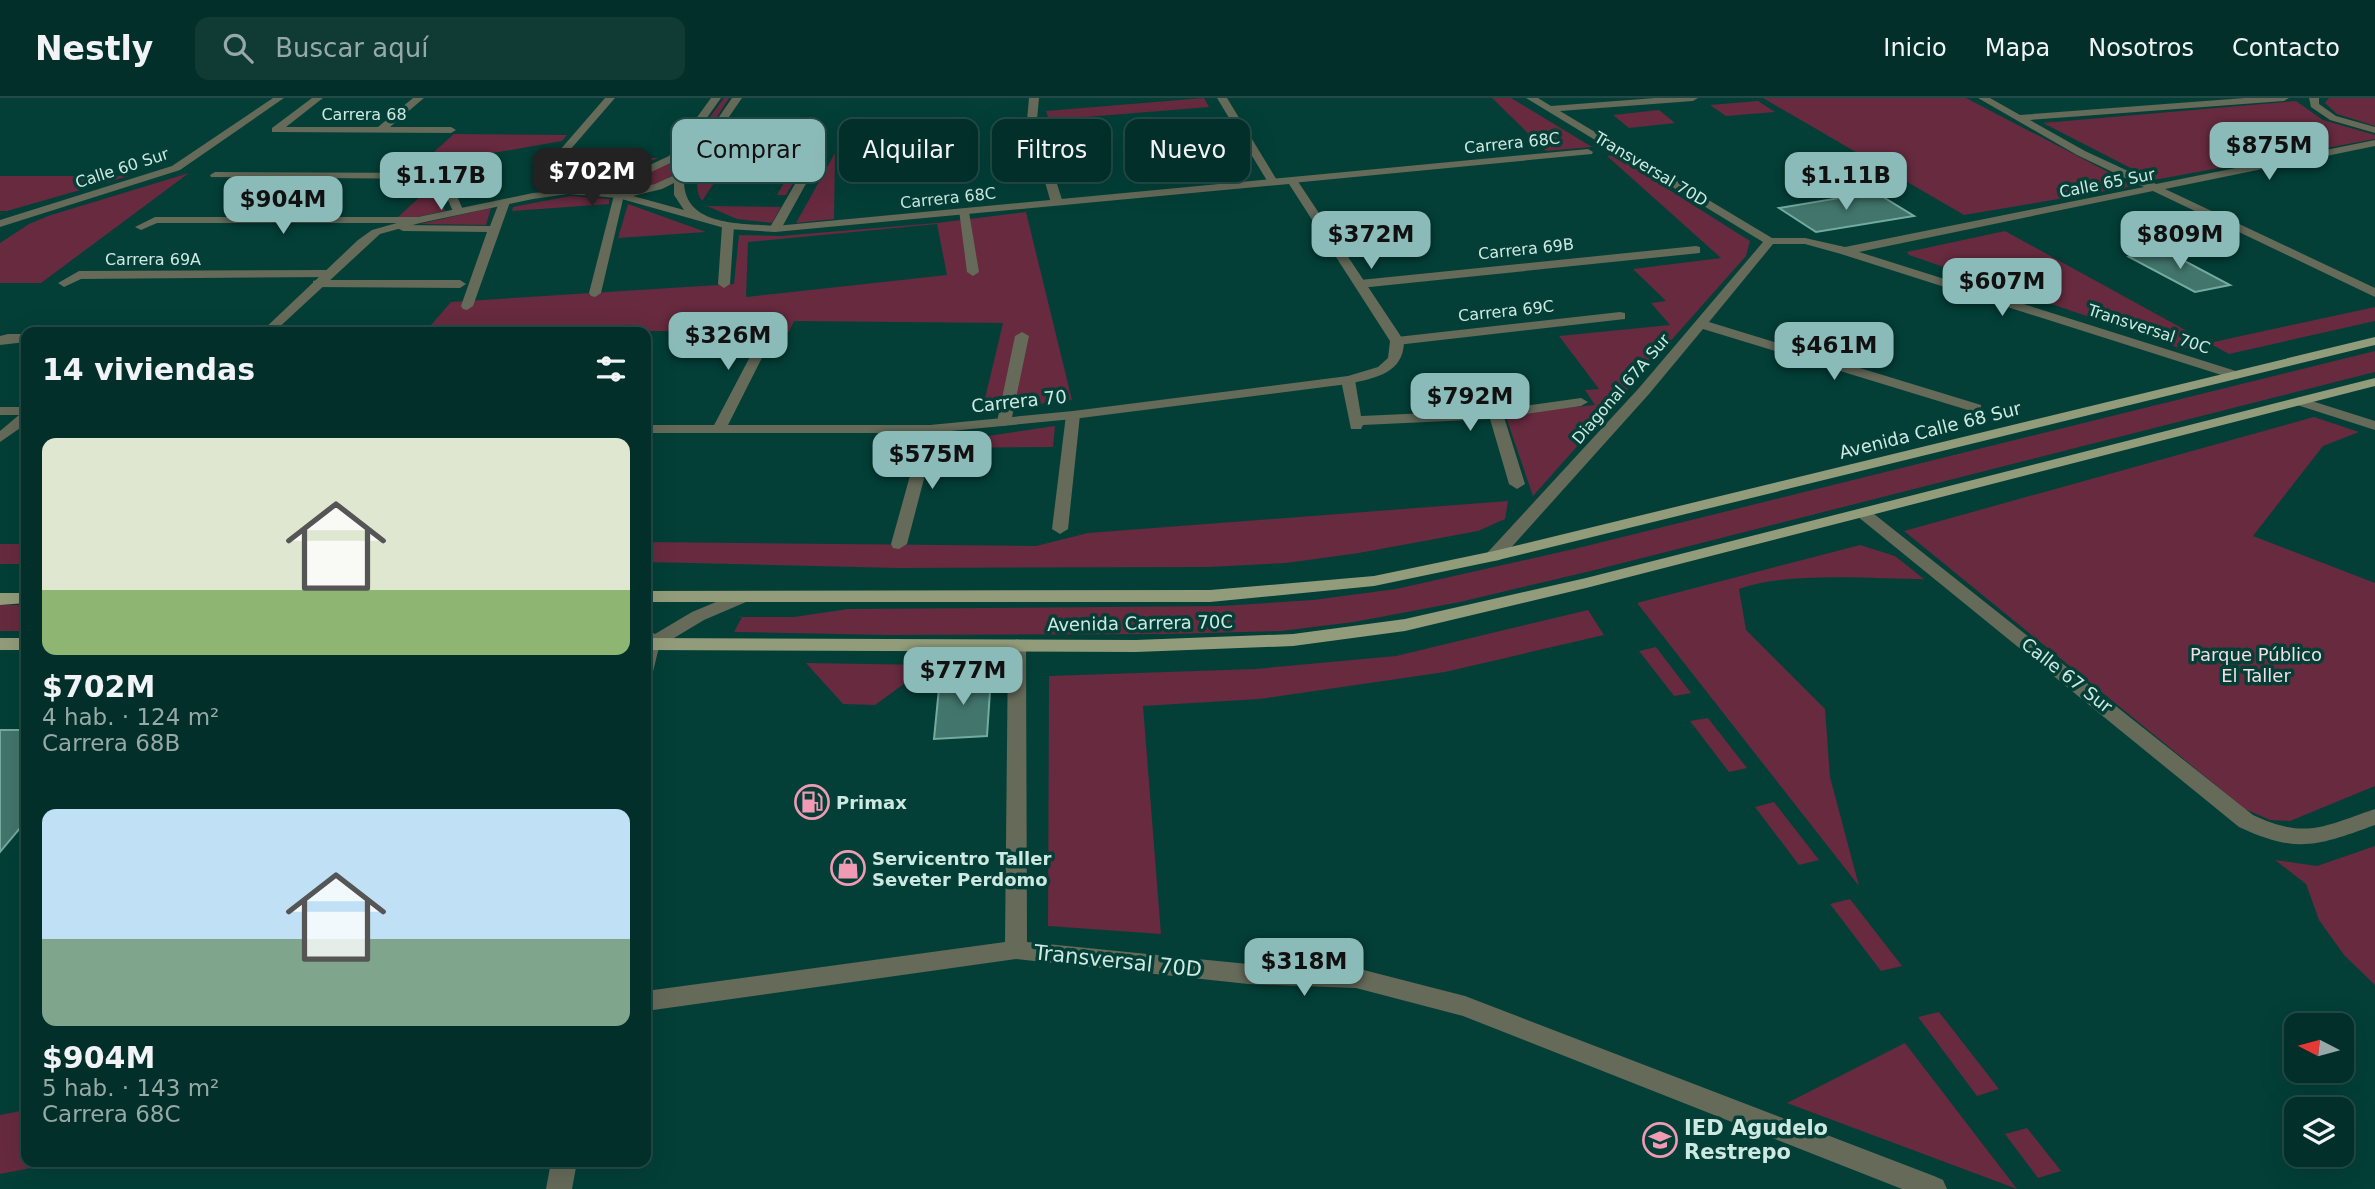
<!DOCTYPE html>
<html lang="es">
<meta charset="utf-8">
<style>
body{margin:0;font-family:"DejaVu Sans",sans-serif;background:#103b35;color:#f1f3f6;height:100vh;display:flex;flex-direction:column;font-size:26px;white-space:nowrap}
*{box-sizing:border-box;margin:0}
p{font-size:23px;color:#96a9a8}
.icon{flex:none;width:38px;height:38px;fill:none;stroke:currentColor;stroke-width:2;stroke-linecap:round;stroke-linejoin:round}
.map{position:relative;flex:1;overflow:hidden}
.drawer{position:absolute;left:21px;top:229px;width:630px;height:840px;display:flex;flex-direction:column;background:#022f29;border-radius:14px;box-shadow:0 7px 28px #0002,0 0 0 2px #234a46}
.drawer>*{flex:none}
.banner{position:absolute;left:672px;top:21px;width:665px;height:63px;display:flex;gap:14px}
.needle{width:46px;rotate:276deg}
.fabs{position:absolute;left:2284px;top:915px;display:grid;gap:14px}
.fabs a{display:grid;place-items:center;width:70px;height:70px;border-radius:14px;background:#022f29;box-shadow:0 7px 28px #0002,0 0 0 2px #234a46;font-size:35px}
.price{position:absolute;translate:-50% -60px;padding:0 16px;border-radius:14px;background:#8bbbb9;color:#111;font-size:23px;line-height:46px;filter:drop-shadow(0 2px 4px #0008)}
.price::after{content:'';position:absolute;left:50%;top:42px;width:21px;height:16px;margin-left:-10px;background:inherit;clip-path:polygon(0 0,100% 0,50% 100%)}
.price.active{background:#222;color:#fff}
ul{padding:0;list-style:none}
li{display:grid;align-content:center;gap:14px;height:371px;padding:0 21px}
li span{display:grid;place-items:center;height:217px;border-radius:14px;color:#555}
li>.icon{margin-inline-start:auto}
span .icon{width:126px;height:126px;fill:#fffc;stroke-width:1}
li b{font-size:30px}
h2{display:flex;justify-content:space-between;align-items:center;height:84px;padding:0 21px;font-size:30px}
.tag{padding:0 24px;border-radius:14px;background:#022f29;box-shadow:0 7px 28px #0002,0 0 0 2px #234a46;font-size:24px;line-height:63px}
.tag.active{background:#8bbbb9;color:#111}
header{display:flex;align-items:center;gap:42px;box-sizing:border-box;height:98px;padding:0 35px;background:#022f29;border-bottom:2px solid #234a46}
header strong{font-size:33px}
nav{display:flex;gap:38px;margin-inline-start:auto;font-size:24px}
.search{width:490px;height:63px;background:#103b35;display:flex;align-items:center;gap:18px;box-sizing:border-box;padding:0 24px;border-radius:14px;color:#96a9a8;font-size:26px}
.map>svg:first-child{display:block}
.green{fill:#672a3f;fill-rule:evenodd}
.building{fill:#42766c;stroke:#75aa9f;stroke-width:2}
.lines{fill:none;stroke-linecap:round;stroke-linejoin:round}
.minor{fill:#656a59;fill-rule:evenodd}
.tertiary{fill:#656a59;fill-rule:evenodd}
.primary{fill:#939c7a;fill-rule:evenodd}
.labels{text-anchor:middle;dominant-baseline:central;stroke-width:7;stroke-linejoin:round;paint-order:stroke}
.far-street-label{font-size:16px;fill:#cee9e2;stroke:#033f37}
.street-label{font-size:18px;fill:#cee9e2;stroke:#033f37}
.park-label{font-size:18px;fill:#f3dee3;stroke:#033f37}
.poi-label{font-size:18px;font-weight:bold;fill:#cee9e2;stroke:#033f37;text-anchor:start}
.near-street-label{font-size:21px;fill:#cee9e2;stroke:#033f37}
.near-poi-label{font-size:21px;font-weight:bold;fill:#cee9e2;stroke:#033f37;text-anchor:start}
</style>
<header>
<strong>Nestly</strong>
<div class="search"><svg class="icon" aria-label="search" viewBox="0 0 24 24"><circle cx="10" cy="10" r="6"/><path d="M15 15l6 6"/></svg>Buscar aquí</div>
<nav><a>Inicio</a><a>Mapa</a><a>Nosotros</a><a>Contacto</a></nav>
</header>
<div class="map">
<svg width="2375" height="1091" viewBox="0 0 2375 1091">
<rect width="100%" height="100%" fill="#033f37"/>
<path class="green" d="M724 0H729C711 27 673 103 632 87 643 72 667 70 681 58Z
M1204 0 1209 9 1049 22 1046 13Z
M1492 0H1511L1592 49 1546 53Z
M1763 0H1966L2135 88 1964 117Z
M2329 0H2375V28L2337 16 2325 5Z
M1758 3 1775 14 1726 18 1710 7Z
M2296 3 2323 22 2375 37V41L2154 82 2043 25Z
M1659 12 1675 25 1629 30 1613 17Z
M454 36 567 37 562 43 418 68Z
M723 38H745L702 103C687 81 711 57 723 38Z
M805 48H815L786 97H777Z
M835 55 834 121 796 125Z
M1614 57 1750 143 1746 158 1533 398 1505 316 1595 307 1585 292 1599 291 1559 238 1670 227 1651 205 1666 203 1633 171 1721 160 1607 58Z
M565 60H658L640 68 578 84Z
M189 75 41 185H0V145L29 126 48 118Z
M0 78H129L7 113H0Z
M436 84 445 113 417 119H398Z
M570 98 609 101V106L512 113 513 109Z
M628 106 706 134 618 140Z
M707 108 781 109 772 125 737 121Z
M491 110 486 127 420 126Z
M1026 114 1072 302 982 313 1003 225 794 223 789 234 520 232 518 234H425L451 204 734 186 739 137 780 138 937 125ZM937 126 947 177 746 199 748 144Z
M2005 133 2209 245 2375 209V223L2229 256 2209 245 2182 251 1909 157 1907 154Z
M2375 253V274L1595 472 1460 504 1354 524 1281 533 1170 536 889 537 734 534 742 519H794L848 511 1221 508 1313 502 1396 491 1578 450Z
M2314 319 2359 334 2323 348 2253 438 2375 485V688L2290 723 2270 722 2245 711 1904 433Z
M1055 328 1053 349 942 350 954 343Z
M1508 403 1505 421 1478 433 1359 455 1286 465 1209 469 898 470 646 464V444L1036 448 1088 435Z
M0 446H26V466H0Z
M1860 447 1895 458 1924 481C1870 481 1788 473 1739 491L1746 532 1825 611 1830 679 1859 788 1637 505Z
M0 507H26V533H0Z
M1588 512 1604 537 1445 574 1260 601 1143 608 1161 836 1048 828 1049 578 1255 571 1396 558Z
M1656 549 1691 595 1674 598 1639 553Z
M806 565 930 567 875 607 843 606Z
M1708 620 1747 670 1729 674 1690 623Z
M1774 704 1819 762 1799 767 1755 709Z
M2375 748V887L2344 857 2319 822 2306 786 2275 762 2317 768Z
M1850 801 1902 868 1881 873 1830 806Z
M1939 914 1999 991 1977 998 1918 919Z
M1905 945 2017 1091 1787 1005Z
M26 1012V1064H61L0 1076V1017Z
M2027 1030 2061 1073 2038 1080 2005 1036Z"/>
<path class="building" d="M1875 94 1914 118 1816 134 1779 110Z
M2164 152 2230 187 2195 194 2129 159Z
M991 578 987 638 934 641 940 580Z
M0 632H26V723L0 754Z"/>
<g class="lines">
<path class="minor" d="M273 0H284L180 72 0 129V122L172 68Z
M312 0H323L286 29H378L413 0H424L390 29H451L456 32 451 35 272 34V30Z
M605 0H615L563 60 573 93 564 95 553 60Z
M1029 0H1039L1037 22 1063 105 1061 107 1051 105 1027 22Z
M1217 0H1227L1278 84 1277 86H1269Z
M1526 0H1538L1551 8 1655 0H1698L1693 3 1560 13 1772 140H1805L1845 149 2144 89 2077 57 1978 0H1990L2020 17 2245 0H2289L2284 3 2030 22 2085 53 2156 86 2375 42V48L2165 91 2375 190V199L2153 93 1859 154 2239 274V280L2234 281 1841 156 1805 146H1773L1709 224 1981 307V313H1971L1703 231 1649 296 1500 462 1494 463 1486 458 1488 454 1639 290 1763 144Z
M2309 0H2319V6L2336 18 2375 29V35L2330 22 2311 9Z
M819 50 824 53 781 131 771 133 769 131 814 53Z
M1588 51 1593 54 1592 56 1292 85 1287 82 1292 79Z
M215 74 443 75 448 78 464 114 454 116 439 81 211 79 210 77Z
M619 94 624 97 601 195 595 199 591 198 589 195 614 97Z
M500 102 510 104 473 208 467 212 463 211 461 208 487 134 403 133 397 130 403 127 490 128Z
M959 112 969 114 979 174 973 178 967 174Z
M155 119H418L424 122 418 125H157L141 132 135 129Z
M728 125 734 128 730 186 724 190 718 186 722 128Z
M1696 148 1700 149V155L1360 190 1354 186 1360 182Z
M328 172 332 173V179L81 181 64 189 58 185 79 173Z
M317 182H460L466 186 460 190 313 189V183Z
M1620 214 1625 215V221L1397 247 1390 243 1397 239Z
M504 228 509 229V234H496Z
M632 229 637 230V234H625Z
M769 230 775 234 726 331 724 334H714L712 331 763 234Z
M1022 234 1029 238 1011 324 1004 328 997 324 1015 238Z
M8 236H26V244L0 247V238Z
M1348 278 1355 282 1361 318 1496 312 1581 300 1588 304 1581 308 1504 319 1525 386 1517 391 1509 386 1490 321 1363 327 1361 331H1351L1341 282Z
M2299 299 2375 323V332L2294 306 2292 303Z
M0 309H26V326L0 344V333L19 317H0Z
M1073 313 1080 317 1068 431 1060 436 1052 431 1066 317Z
M930 327 937 331 907 446 899 451 893 450 891 446 923 331Z
M1863 410 1869 412 2253 717C2306 742 2324 728 2375 711V727C2317 748 2297 756 2239 729L1857 418 1855 415 1857 412Z
M1017 541 1026 547 1027 844 1248 866 1356 870 1465 898 1934 1078 1943 1082 1947 1091H1902L1463 918 1356 890 1248 886 1016 861 646 913V893L1005 844 1008 547Z"/>
<path class="tertiary" d="M711 0H721L677 62 649 75 589 91 622 94 655 86 681 74 732 0H742L684 84C685 129 742 125 775 128L1292 79 1297 82 1404 243C1404 276 1374 280 1348 286L1073 321 930 335H646V327H930L1073 313 1348 278 1378 269 1388 260 1390 243 1289 86 775 134 728 131 618 100 568 96 533 101 420 125 380 136 274 234H261L358 142 372 132 418 119 533 95 581 91V87L641 71 669 58ZM674 85V97L684 112 633 98 662 91Z
M740 494 748 500 746 504 704 522 659 549 652 578 646 580V530L655 536 692 514Z
M551 1064H577L572 1091H546Z"/>
<path class="primary" d="M2375 239V247L1494 463 1374 488 1210 504H646V493L1210 492 1374 478 1494 453Z
M2375 280V288L1586 490 1405 533 1293 548 1136 554 646 552V540L1136 542 1293 536 1405 521 1586 480Z
M0 495H26V505L0 507Z
M0 540H26V552H0Z"/>
</g>
<defs>
<g id="fuel-ring" transform="scale(1.75)"><circle r="9.5" fill="#033f37" stroke="#f09ab4" stroke-width="1.5"/><path d="M-5.5-6h7V0h2V4h1.3V-2.5L3-4.5l.8-.8L6-3V5H2.5V1h-1V6h-7ZM-4.2-4.7v3.2H.2V-4.7Z" fill="#f09ab4"/></g>
<g id="shop-ring" transform="scale(1.75)"><circle r="9.5" fill="#033f37" stroke="#f09ab4" stroke-width="1.5"/><path d="M-5-2.5h2.3a2.7 3.5 0 0 1 5.4 0H5L5.5 6h-11ZM-1.5-2.5h3a1.5 2.3 0 0 0-3 0Z" fill="#f09ab4"/></g>
<g id="school-ring" transform="scale(1.75)"><circle r="9.5" fill="#033f37" stroke="#f09ab4" stroke-width="1.5"/><path d="M0-5L7-2L0 1L-7-2ZM-4 1L0 2.5L4 1V4Q0 6-4 4Z" fill="#f09ab4"/></g>
</defs>
<g fill-rule="evenodd">
<use href="#fuel-ring" x="812" y="704"/>
<use href="#shop-ring" x="848" y="770"/>
<use href="#school-ring" x="1660" y="1042"/>
</g>
<g class="labels">
<g class="far-street-label">
<text x="364" y="16">Carrera 68</text>
<text transform="translate(1512 45) rotate(-6)">Carrera 68C</text>
<text transform="translate(122 70) rotate(-18)">Calle 60 Sur</text>
<text transform="translate(1651 71) rotate(31)">Transversal 70D</text>
<text transform="translate(2107 85) rotate(-11)">Calle 65 Sur</text>
<text transform="translate(948 100) rotate(-6)">Carrera 68C</text>
<text transform="translate(1526 151) rotate(-6)">Carrera 69B</text>
<text x="153" y="161">Carrera 69A</text>
<text transform="translate(1506 213) rotate(-6)">Carrera 69C</text>
<text transform="translate(2149 231) rotate(18)">Transversal 70C</text>
<text transform="translate(1621 291) rotate(-49)">Diagonal 67A Sur</text>
</g>
<g class="street-label">
<text transform="translate(1019 303) rotate(-6)">Carrera 70</text>
<text transform="translate(1930 332) rotate(-14)">Avenida Calle 68 Sur</text>
<text transform="translate(1140 525) rotate(-1)">Avenida Carrera 70C</text>
<text transform="translate(2067 577) rotate(38)">Calle 67 Sur</text>
</g>
<g class="park-label">
<text x="2256" y="556">Parque Público<tspan x="2256" dy="21">El Taller</tspan></text>
</g>
<g class="poi-label">
<text x="836" y="704">Primax</text>
<text x="872" y="760">Servicentro Taller<tspan x="872" dy="21">Seveter Perdomo</tspan></text>
</g>
<g class="near-street-label">
<text transform="translate(1118 863) rotate(6)">Transversal 70D</text>
</g>
<g class="near-poi-label">
<text x="1684" y="1030">IED Agudelo<tspan x="1684" dy="24">Restrepo</tspan></text>
</g>
</g>
</svg>
<div class="fabs">
<a><svg class="needle" viewBox="-14 -14 28 28"><path d="M0-13l5 13h-10z" fill="#e53935"/><path d="M0 13l5-13h-10z" fill="#96a9a8"/></svg></a>
<a><svg class="icon" aria-label="layers" viewBox="0 0 24 24"><path d="M12 4l9 5-9 5-9-5zM3 14l9 5 9-5"/></svg></a>
</div>
<b class="price" style="left:2269px;top:84px">$875M</b>
<b class="price active" style="left:592px;top:110px">$702M</b>
<b class="price" style="left:441px;top:114px">$1.17B</b>
<b class="price" style="left:1846px;top:114px">$1.11B</b>
<b class="price" style="left:283px;top:138px">$904M</b>
<b class="price" style="left:1371px;top:173px">$372M</b>
<b class="price" style="left:2180px;top:173px">$809M</b>
<b class="price" style="left:2002px;top:220px">$607M</b>
<b class="price" style="left:728px;top:274px">$326M</b>
<b class="price" style="left:1834px;top:284px">$461M</b>
<b class="price" style="left:1470px;top:335px">$792M</b>
<b class="price" style="left:932px;top:393px">$575M</b>
<b class="price" style="left:963px;top:609px">$777M</b>
<b class="price" style="left:1304px;top:900px">$318M</b>
<div class="banner">
<a class="tag active">Comprar</a>
<a class="tag">Alquilar</a>
<a class="tag">Filtros</a>
<a class="tag">Nuevo</a>
</div>
<section class="drawer">
<h2>14 viviendas<svg class="icon" aria-label="filters" viewBox="0 0 24 24"><path d="M4 7h16M4 17h16"/><circle cx="9" cy="7" r="2"/><circle cx="15" cy="17" r="2"/></svg></h2>
<ul>
<li><span style="background:linear-gradient(#dfe7d0 70%,#8fb573 0)"><svg class="icon" aria-label="home" viewBox="0 0 24 24"><path d="M3 11l9-7 9 7M6 9v11h12V9"/></svg></span><div><b>$702M</b><p>4 hab. · 124 m²</p><p>Carrera 68B</p></div></li>
<li><span style="background:linear-gradient(#bfe0f5 60%,#7fa58c 0)"><svg class="icon" aria-label="home" viewBox="0 0 24 24"><path d="M3 11l9-7 9 7M6 9v11h12V9"/></svg></span><div><b>$904M</b><p>5 hab. · 143 m²</p><p>Carrera 68C</p></div></li>
</ul>
</section>
</div>
